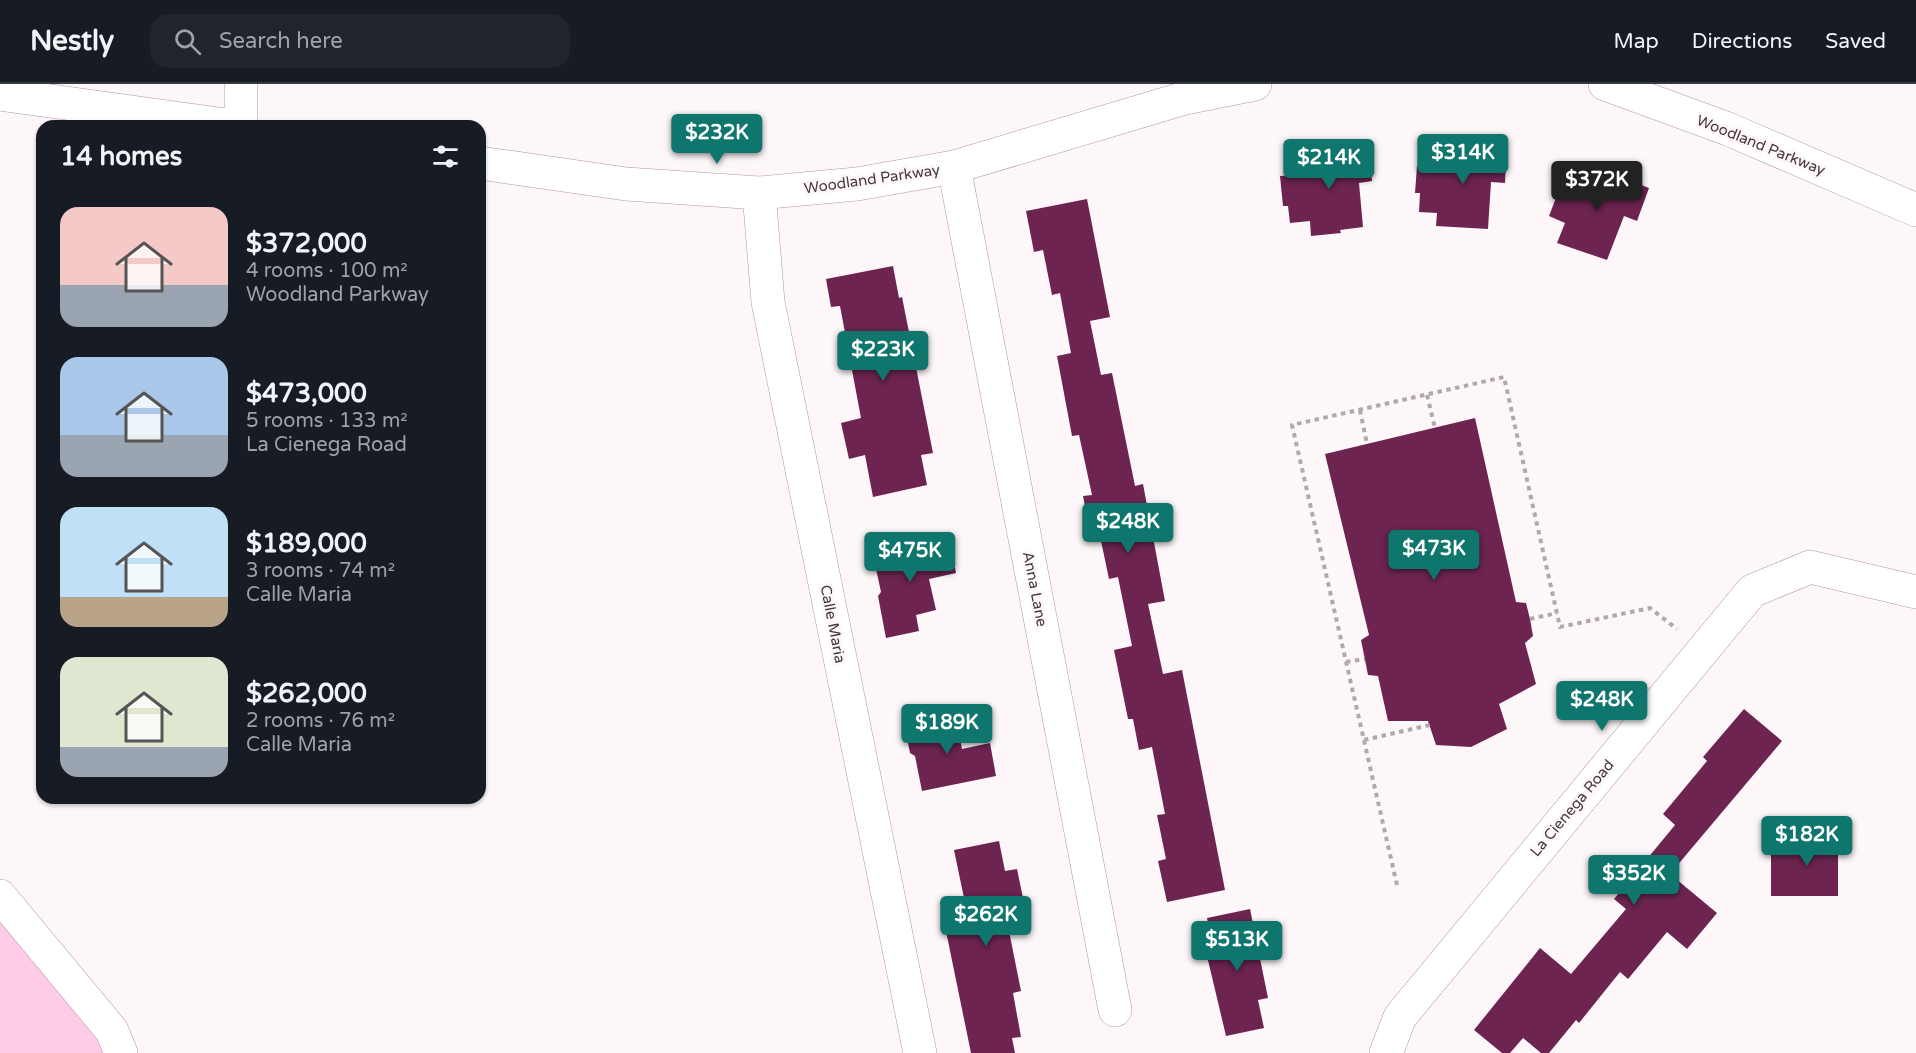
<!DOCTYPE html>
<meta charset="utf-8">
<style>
body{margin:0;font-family:"Varela Round",sans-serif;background:#20242c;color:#f1f3f6;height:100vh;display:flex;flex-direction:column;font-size:22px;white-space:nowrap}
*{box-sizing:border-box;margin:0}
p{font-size:20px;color:#9ea1a6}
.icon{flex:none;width:33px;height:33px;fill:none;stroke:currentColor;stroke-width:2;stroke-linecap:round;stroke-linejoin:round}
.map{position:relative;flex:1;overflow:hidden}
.panel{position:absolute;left:36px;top:36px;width:450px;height:684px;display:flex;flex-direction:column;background:#171b24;border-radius:18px;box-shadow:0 2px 4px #0004}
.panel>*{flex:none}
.price{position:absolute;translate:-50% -51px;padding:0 14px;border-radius:6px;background:#0f766e;color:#fff;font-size:20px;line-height:39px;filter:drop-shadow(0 2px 3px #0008)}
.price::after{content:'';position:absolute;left:50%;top:36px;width:18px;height:14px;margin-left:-9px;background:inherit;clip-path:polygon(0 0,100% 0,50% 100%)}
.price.current{background:#222;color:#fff}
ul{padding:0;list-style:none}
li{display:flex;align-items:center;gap:18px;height:150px;padding:0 24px}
li span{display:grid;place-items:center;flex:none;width:168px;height:120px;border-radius:18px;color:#555}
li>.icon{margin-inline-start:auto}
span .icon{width:72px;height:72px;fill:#fffc;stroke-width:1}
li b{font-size:26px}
h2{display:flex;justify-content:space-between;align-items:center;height:72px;padding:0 24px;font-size:26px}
header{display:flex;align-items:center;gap:36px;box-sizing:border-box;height:84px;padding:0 30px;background:#171b24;border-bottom:2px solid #363941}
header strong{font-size:28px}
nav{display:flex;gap:33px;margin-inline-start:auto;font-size:21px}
.search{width:420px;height:54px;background:#20242c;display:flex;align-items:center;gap:15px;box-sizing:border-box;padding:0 21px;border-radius:18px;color:#9ea1a6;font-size:22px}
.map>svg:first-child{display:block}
.green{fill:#fecce6}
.building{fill:#6d2451}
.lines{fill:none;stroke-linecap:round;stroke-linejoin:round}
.minor-casing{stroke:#b395a4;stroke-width:34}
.path{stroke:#b1a8ac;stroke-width:4;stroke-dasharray:4.5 4.5;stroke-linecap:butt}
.minor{stroke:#fff;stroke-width:33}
.labels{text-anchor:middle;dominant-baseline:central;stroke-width:6;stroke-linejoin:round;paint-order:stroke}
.street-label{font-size:15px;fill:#45383e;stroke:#fef7fa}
</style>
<header>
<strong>Nestly</strong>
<div class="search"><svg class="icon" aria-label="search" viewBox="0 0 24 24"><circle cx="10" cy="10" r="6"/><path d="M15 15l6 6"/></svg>Search here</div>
<nav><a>Map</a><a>Directions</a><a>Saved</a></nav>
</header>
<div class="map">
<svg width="1916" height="969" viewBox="0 0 1916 969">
<rect width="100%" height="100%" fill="#fef7fa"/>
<path class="green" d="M0 810 122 969H0Z"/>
<path class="building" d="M1453 55 1507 60 1505 99 1491 98 1488 145 1436 142 1437 129 1419 128 1420 109H1415L1417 82 1452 84Z
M1351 59V64L1369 62 1372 97 1359 99 1363 143 1340 146 1341 149 1311 152 1310 137 1290 139 1288 122H1283L1280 92 1316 89 1313 63Z
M1600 81 1633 94 1631 97 1649 104 1637 137 1624 132 1607 176 1557 159 1565 139 1549 132 1562 98 1590 109Z
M1087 115 1110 233 1090 237 1101 291 1112 289 1135 402 1143 400 1165 517 1148 520 1163 590 1182 586 1225 806 1167 818 1158 777 1166 775 1157 731 1165 730 1152 663 1139 666 1133 635H1128L1114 566 1132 562 1118 493 1109 495 1100 452 1091 453 1083 412 1092 411 1079 351 1072 352 1057 272 1071 269 1060 209 1052 211 1043 166 1034 168 1026 127Z
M893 182 899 214 902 213 933 369 921 371 927 401 873 413 865 371 849 375 841 339 861 334 840 222 831 223 826 195Z
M1475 334 1516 518 1526 519 1530 535 1533 552 1525 559 1536 600 1499 620 1507 645 1471 663 1436 661 1428 637H1388L1378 592 1368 591 1361 556 1369 551 1325 370Z
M949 453 956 489 929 495 936 526 916 531 919 547 886 554 878 512 881 508 873 471Z
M1744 625 1782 657 1670 790 1717 829 1687 865 1667 848 1628 895 1620 888 1579 939 1576 936 1549 969H1541L1523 954 1510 969H1502L1474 946 1540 864 1571 890 1626 825 1614 815 1675 741 1663 730 1707 677 1703 673Z
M956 633 962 665 990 659 996 692 922 707 915 672 910 669 905 643Z
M1838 746V812H1771V762H1806V747Z
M999 757 1005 787 1017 785 1027 833 1007 837 1021 907 1013 909 1021 953 1012 954 1015 969H971L940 818 964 814 954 766Z
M1250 825 1268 914 1258 916 1264 944 1226 952 1207 872 1214 870 1207 834Z"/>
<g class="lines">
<g class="minor-casing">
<path id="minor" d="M241 0V42
M1605 0 1728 45 1916 126
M0 10 233 42
M480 79 626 100 759 109 857 100 954 83 1185 14 1255 0
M954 83 1115 926
M759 109 768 218 920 969
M0 812 112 947 121 969
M1386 969 1400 933 1752 507 1810 483 1916 508"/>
</g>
<path class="path" d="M1427 311 1435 344
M1360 326 1367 360
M1530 535 1557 529
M1346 578 1365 575
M1364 656 1430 641
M1397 801 1292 341 1504 293 1560 543 1650 524 1677 545"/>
<use href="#minor" class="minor"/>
</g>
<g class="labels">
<g class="street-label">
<text transform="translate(1761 61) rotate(22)">Woodland Parkway</text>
<text transform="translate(872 95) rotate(-8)">Woodland Parkway</text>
<text transform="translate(1035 505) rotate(79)">Anna Lane</text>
<text transform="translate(833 540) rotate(79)">Calle Maria</text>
<text transform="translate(1572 724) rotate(-50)">La Cienega Road</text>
</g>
</g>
</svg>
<b class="price" style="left:717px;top:81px">$232K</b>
<b class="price" style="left:1463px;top:101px">$314K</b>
<b class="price" style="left:1329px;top:106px">$214K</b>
<b class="price current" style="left:1597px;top:128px">$372K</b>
<b class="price" style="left:883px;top:298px">$223K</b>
<b class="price" style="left:1128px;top:470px">$248K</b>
<b class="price" style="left:1434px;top:497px">$473K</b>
<b class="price" style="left:910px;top:499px">$475K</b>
<b class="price" style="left:1602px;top:648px">$248K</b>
<b class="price" style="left:947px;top:671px">$189K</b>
<b class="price" style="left:1807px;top:783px">$182K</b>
<b class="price" style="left:1634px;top:822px">$352K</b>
<b class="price" style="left:986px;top:863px">$262K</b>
<b class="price" style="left:1237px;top:888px">$513K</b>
<section class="panel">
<h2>14 homes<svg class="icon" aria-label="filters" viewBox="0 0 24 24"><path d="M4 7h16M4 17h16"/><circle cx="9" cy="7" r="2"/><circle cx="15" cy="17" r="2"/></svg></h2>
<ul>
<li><span style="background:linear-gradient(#f6c9c9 65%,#9aa5b1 0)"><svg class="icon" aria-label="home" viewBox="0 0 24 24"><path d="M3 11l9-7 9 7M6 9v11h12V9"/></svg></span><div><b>$372,000</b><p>4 rooms · 100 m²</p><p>Woodland Parkway</p></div></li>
<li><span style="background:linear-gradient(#a9c7e8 65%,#9aa5b1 0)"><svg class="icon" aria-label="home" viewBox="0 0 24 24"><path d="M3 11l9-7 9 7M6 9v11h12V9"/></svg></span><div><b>$473,000</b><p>5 rooms · 133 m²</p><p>La Cienega Road</p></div></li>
<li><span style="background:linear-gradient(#bfe0f5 75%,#b9a48a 0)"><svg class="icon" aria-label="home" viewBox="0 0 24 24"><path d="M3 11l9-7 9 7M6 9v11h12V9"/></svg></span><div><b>$189,000</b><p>3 rooms · 74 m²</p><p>Calle Maria</p></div></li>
<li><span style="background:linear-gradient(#dfe7d0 75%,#9aa5b1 0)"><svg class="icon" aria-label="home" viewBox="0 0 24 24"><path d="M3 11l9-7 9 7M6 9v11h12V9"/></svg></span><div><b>$262,000</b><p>2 rooms · 76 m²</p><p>Calle Maria</p></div></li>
</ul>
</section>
</div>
